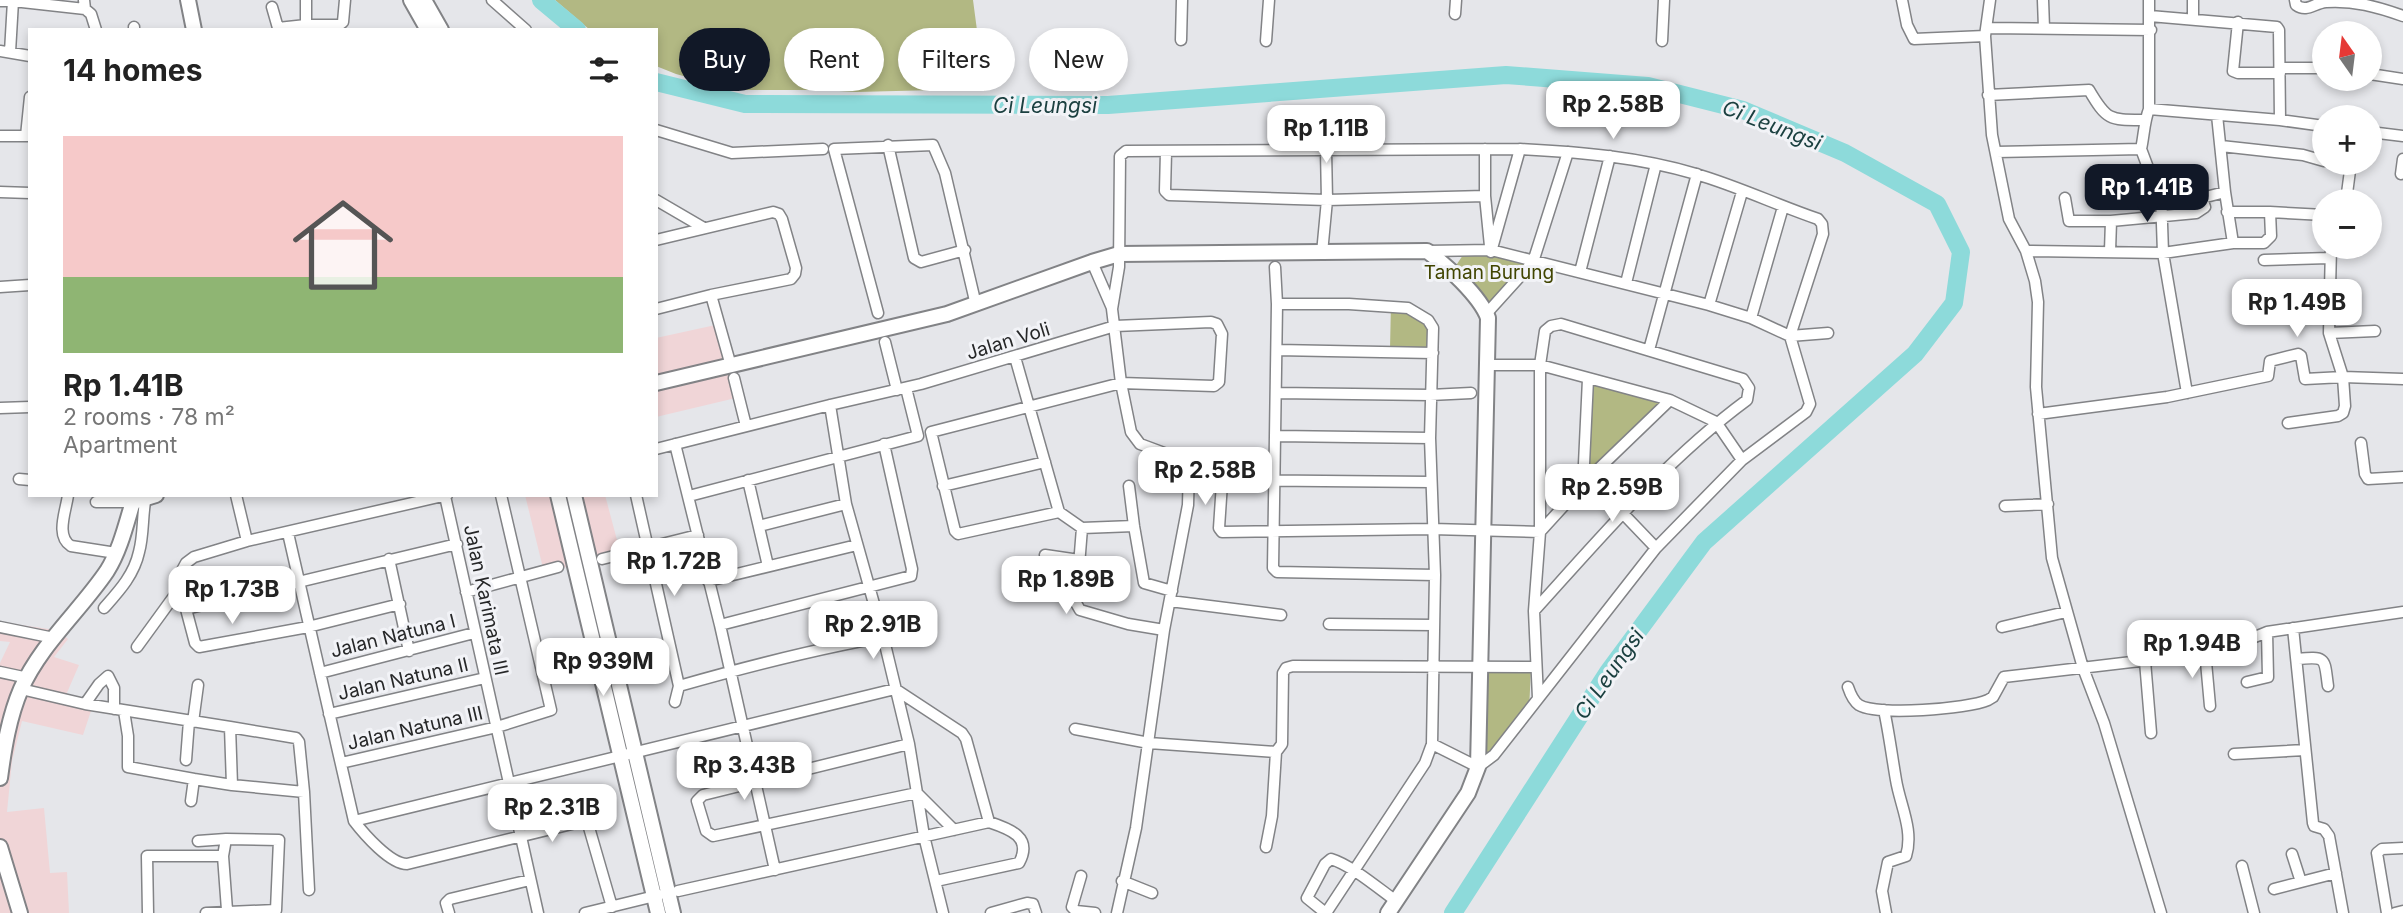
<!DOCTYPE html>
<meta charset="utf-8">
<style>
body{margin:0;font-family:Inter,sans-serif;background:#f2f2f2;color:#222;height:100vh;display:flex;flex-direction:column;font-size:26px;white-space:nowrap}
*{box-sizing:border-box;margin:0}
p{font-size:23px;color:#767676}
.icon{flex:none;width:38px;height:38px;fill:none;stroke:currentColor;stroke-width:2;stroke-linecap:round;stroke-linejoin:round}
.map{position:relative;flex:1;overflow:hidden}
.panel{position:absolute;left:28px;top:28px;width:630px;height:469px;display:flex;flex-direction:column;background:#fff;border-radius:0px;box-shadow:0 4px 10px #0003}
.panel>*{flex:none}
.guide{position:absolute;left:679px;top:28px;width:665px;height:63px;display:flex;gap:14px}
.needle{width:46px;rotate:346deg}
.controls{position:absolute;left:2312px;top:21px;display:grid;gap:14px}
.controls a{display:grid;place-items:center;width:70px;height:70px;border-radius:50%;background:#fff;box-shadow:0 4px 10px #0003;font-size:35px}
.price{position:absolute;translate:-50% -60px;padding:0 16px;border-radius:14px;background:#fff;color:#222;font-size:23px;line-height:46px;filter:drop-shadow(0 2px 4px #0008)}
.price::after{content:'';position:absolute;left:50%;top:42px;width:21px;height:16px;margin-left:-10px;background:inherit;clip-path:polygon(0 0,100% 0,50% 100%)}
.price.current{background:#111827;color:#fff}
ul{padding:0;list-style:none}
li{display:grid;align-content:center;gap:14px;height:371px;padding:0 35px}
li+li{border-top:2px solid #e0e0e0}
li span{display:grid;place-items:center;height:217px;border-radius:0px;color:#555}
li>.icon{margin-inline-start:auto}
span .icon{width:126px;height:126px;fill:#fffc;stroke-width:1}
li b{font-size:30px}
h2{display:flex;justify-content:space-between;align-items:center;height:84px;padding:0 35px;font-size:30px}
.pill{padding:0 24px;border-radius:32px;background:#fff;box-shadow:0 4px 10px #0003;font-size:24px;line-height:63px}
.pill.current{background:#111827;color:#fff}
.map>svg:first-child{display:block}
.commercial{fill:#f0d5d7}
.green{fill:#b2b883}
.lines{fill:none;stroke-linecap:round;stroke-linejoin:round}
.river{stroke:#8ddada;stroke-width:18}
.street-casing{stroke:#828386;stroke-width:13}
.secondary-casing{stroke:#828386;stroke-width:18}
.street{stroke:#fff;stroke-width:10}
.secondary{stroke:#fff;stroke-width:14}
.labels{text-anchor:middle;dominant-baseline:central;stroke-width:6;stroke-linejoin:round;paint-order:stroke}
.park-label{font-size:19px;fill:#414500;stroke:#f2f3f7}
.street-label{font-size:19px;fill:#262728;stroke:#f2f3f7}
.water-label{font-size:21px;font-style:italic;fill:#1b4040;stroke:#f2f3f7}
</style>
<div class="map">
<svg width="2403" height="913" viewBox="0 0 2403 913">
<rect width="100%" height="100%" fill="#e5e6ea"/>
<path class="commercial" d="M720 324 740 397 656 417V338Z
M525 495H605L621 555 544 572Z
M0 622 56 630 68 639 54 657 79 665 66 695 93 705 83 735 22 721 12 761 7 812 44 808 50 873 67 872 69 913H0V663L10 642 0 641Z"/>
<path class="green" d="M555 0H973L985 91 936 90 856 92 822 90H734L676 74 656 66V30H590Z
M1469 246 1537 260 1489 304 1453 270Z
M1410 302 1439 326V348L1390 349 1391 303Z
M1588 379 1670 400 1583 485Z
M1482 666 1531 668 1529 711 1494 755 1482 754Z"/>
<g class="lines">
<path class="river" d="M541 0 577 30
M656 82 745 104 1108 105 1506 75 1648 86 1743 110 1845 153 1937 204 1961 252 1954 303 1915 354 1704 542 1608 672 1453 913"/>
<g class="street-casing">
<path id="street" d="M306 0V25H339L343 22 345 0
M492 0 526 30
M1902 0 1907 25 1914 39 1985 36
M1990 0 1985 36 1992 135 2009 219 2026 251 2035 281 2038 302 2036 387 2052 558 2083 668 2104 723 2161 913
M2043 0 2044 28
M2295 0 2296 5C2307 13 2314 3 2326 2 2353 0 2378 7 2403 16
M0 1H13L10 52
M13 1 85 9 84 0
M272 7 278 28 306 25
M85 9 91 14 96 30
M1455 14 1456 0
M2150 16 2277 27 2279 30 2280 120
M2193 20V0
M2238 22 2233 71 2238 73H2280
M1987 28 2151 30
M134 30V27
M1181 40 1182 0
M1266 41 1269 0
M1662 41 1664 0
M0 51 30 56
M2280 68H2324
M2370 74 2403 79
M1988 95 2089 90C2107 121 2110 120 2145 120
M2149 109 2280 120 2324 126
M656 130 732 153 823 149
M2370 132 2403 136
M0 136H29
M26 136 30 97
M888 145 914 258 921 262 965 250
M2221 146 2303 155 2324 161
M1485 149V196L1490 246
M2141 149 2156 189 2161 195 2202 198
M1166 152 1165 191 1169 195 1327 200 1485 196
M1996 152 2141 149C2144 136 2144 122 2149 109V0
M2335 163 2351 166
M2401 174 2403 159
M0 192 30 193
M2225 192 2233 243
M2161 195 2163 253 2187 393
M2065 198 2069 221H2111
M656 200 704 228
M2346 201 2351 163
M2227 212H2270
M656 240 773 212 779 214 782 219 796 268 795 274 791 279 711 295 656 309
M1427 251 1491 250 1709 305 1751 318 1790 336 1828 333
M2026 251 2163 253 2233 243H2264L2271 236 2270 212 2324 215
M2110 251 2111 221 2196 213 2205 207 2202 198 2225 192 2217 115
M1322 253 1327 200 1326 150
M2264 260 2329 258
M1092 262 1112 308
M1275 267 1277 304 1273 568 1277 572 1435 575
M1580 272 1610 156
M1626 283 1656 164
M0 287 30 285
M711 295 731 366
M2248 295 2331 290
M1277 304H1349L1408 308 1428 320 1433 328 1430 438 1435 575 1432 744 1425 763 1328 910 1323 911 1307 898 1325 864 1331 859C1351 865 1378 888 1396 901
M1709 305 1742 192
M878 313 834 149 933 145 945 173 976 305
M1487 313 1533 262 1568 152
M1751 318 1783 207
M2329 333 2375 331
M885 342 897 390
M1277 350 1433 353
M1649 350 1697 174
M1015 357 1059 512 1082 528 1076 603 1080 610 1128 624 1164 630
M1489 365H1540L1670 400 1716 422 1742 460
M734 378 746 426
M1277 393 1430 395 1471 393
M830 405 846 504 883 636 909 744 924 836 943 913
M0 408 30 407
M2038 414 2167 397 2268 376 2270 361 2298 354 2301 356 2305 379 2343 377 2403 379
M2288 423 2338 416 2343 413 2345 406 2343 377 2329 333 2331 247
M1276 436 1430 438
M2361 443 2365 474 2368 479 2403 477
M675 444 720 625 775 870
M656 449 830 405 921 384 1115 326 1211 322 1217 324 1222 334 1219 382 1214 386 1121 383 931 432 955 531 958 534 1059 512
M1589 478 1656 548
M19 479 30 480
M748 480 768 566
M1431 482 1226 480 1222 483 1219 528 1222 532 1432 529 1540 532 1589 478 1670 400
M1583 485 1588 379
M943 486 1045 462
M1129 486 1134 526 1144 583 1172 591
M68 495C66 511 55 536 71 546L116 553
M236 495 247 541
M636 495 679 686C756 664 834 644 913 632
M445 496 538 913
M689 496 918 436 906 388
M96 502H133
M2005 506 2048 504
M759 526 846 504
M1082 528 1134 526
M288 533 354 821C364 834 390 864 407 864L584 821 588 824 612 907
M1045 555 1079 560
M389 559 409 651
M602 559 698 535
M708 581 857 545
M177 592 186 609 195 643 199 647 308 627 400 604
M466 592 558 567
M1170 601 1281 615
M104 608C119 591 134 575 139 552 144 534 142 514 146 496
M186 609 457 544
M1534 611C1601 537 1667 459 1747 400L1749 388 1743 379 1561 324 1551 326 1545 331 1540 365V532L1534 611 1538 698
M1329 624 1434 625
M720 625 911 576 912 569 884 444
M0 627 54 638
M2002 627 2066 612
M2293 628 2313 823 2314 826 2324 829 2329 836 2343 913
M137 647 177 592 180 574 186 563 194 557 247 541 447 495
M2205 651 2210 706
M2298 659C2328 656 2324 659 2328 686
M2145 661 2151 733
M0 672 28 678
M320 673 474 633
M2247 682 2268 677 2267 632
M1848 687C1850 693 1853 701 1859 705 1877 716 1968 709 1988 700L1993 697 2004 677 2174 657 2233 646 2267 632 2403 612
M21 689 85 704 230 727 232 785 304 792 309 890
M675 702 679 686
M85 704 99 684 108 676 114 688V709
M1884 710C1889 733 1892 757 1896 780 1900 805 1914 830 1906 856L1888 862 1882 891 1886 913
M124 711 128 736V767L194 779
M329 714 485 678
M193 722 198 685
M230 727 296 738 299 742 304 792
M1075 729 1149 743 1276 752
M909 744 703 795 697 801 706 831 713 836 917 793 954 830
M1432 744 1478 767 1494 755 1656 548 1742 460 1806 412 1810 404 1790 336 1823 234 1822 224 1818 219C1777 205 1737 186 1696 174 1639 157 1580 152 1520 149L1491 252
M2234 754 2305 750
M186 760 189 721
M341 763 497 727 551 710 501 495
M191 801 194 779 232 785
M354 821 895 689 962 733 966 739 989 822
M198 841 226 839
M1266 847 1272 816 1276 752 1282 744 1283 673 1286 668 1293 666 1535 667
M2292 854 2301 882 2336 873
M2242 866 2254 913
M1081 876 1072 907 1076 911 1095 913
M1122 881 1152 893
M2274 889 2301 882
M678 891 989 822C1010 829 1033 837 1019 863L936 881
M148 913 147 856H223
M206 913 276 910 279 840 226 839 223 856 227 910
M449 913 446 903 450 899 530 880
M585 913 659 895
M991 913 1027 903 1033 904 1036 913
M1117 913 1136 828 1164 630 1188 505 1189 467 1183 460 1140 444 1131 432 1121 383 1112 309 1119 267 1120 156 1126 151 1520 149
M2387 913 2377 853 2382 849 2403 848
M2395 913 2403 911"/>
</g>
<g class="secondary-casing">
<path id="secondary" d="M188 0 194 30
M411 0 428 30
M424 0 441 30
M656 383 947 314 1092 262 1119 254 1427 251C1445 264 1481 297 1488 318L1478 767 1468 793 1388 913
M558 495 658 913
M574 495 673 913
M133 502 156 495
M0 778C4 748 9 717 21 689 41 644 80 611 107 571 121 549 127 520 135 495
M0 847 20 913"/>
</g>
<use href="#street" class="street"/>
<use href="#secondary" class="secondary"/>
</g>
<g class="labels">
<g class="park-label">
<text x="1489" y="272">Taman Burung</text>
</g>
<g class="street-label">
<text transform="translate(1008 341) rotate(-17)">Jalan Voli</text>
<text transform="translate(486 600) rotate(78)">Jalan Karimata III</text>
<text transform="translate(393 636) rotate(-14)">Jalan Natuna I</text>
<text transform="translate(403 679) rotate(-13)">Jalan Natuna II</text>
<text transform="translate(415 728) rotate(-13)">Jalan Natuna III</text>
</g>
<g class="water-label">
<text x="1045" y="105">Ci Leungsi</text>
<text transform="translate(1772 125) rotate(21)">Ci Leungsi</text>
<text transform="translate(1609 674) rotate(-55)">Ci Leungsi</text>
</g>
</g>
</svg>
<div class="controls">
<a><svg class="needle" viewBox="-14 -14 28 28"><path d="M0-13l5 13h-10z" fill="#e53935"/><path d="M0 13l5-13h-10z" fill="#767676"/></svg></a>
<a>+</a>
<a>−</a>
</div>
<b class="price" style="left:1613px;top:141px">Rp 2.58B</b>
<b class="price" style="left:1326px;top:165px">Rp 1.11B</b>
<b class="price current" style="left:2147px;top:224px">Rp 1.41B</b>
<b class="price" style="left:2297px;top:339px">Rp 1.49B</b>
<b class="price" style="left:1205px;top:507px">Rp 2.58B</b>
<b class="price" style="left:1612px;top:524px">Rp 2.59B</b>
<b class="price" style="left:674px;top:598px">Rp 1.72B</b>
<b class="price" style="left:1066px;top:616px">Rp 1.89B</b>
<b class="price" style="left:232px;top:626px">Rp 1.73B</b>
<b class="price" style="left:873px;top:661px">Rp 2.91B</b>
<b class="price" style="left:2192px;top:680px">Rp 1.94B</b>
<b class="price" style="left:603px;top:698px">Rp 939M</b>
<b class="price" style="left:744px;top:802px">Rp 3.43B</b>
<b class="price" style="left:552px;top:844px">Rp 2.31B</b>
<div class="guide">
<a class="pill current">Buy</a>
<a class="pill">Rent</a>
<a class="pill">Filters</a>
<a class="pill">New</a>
</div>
<section class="panel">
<h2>14 homes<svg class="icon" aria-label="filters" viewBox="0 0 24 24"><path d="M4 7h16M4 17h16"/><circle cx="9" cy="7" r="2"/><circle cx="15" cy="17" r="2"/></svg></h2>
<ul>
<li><span style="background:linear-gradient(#f6c9c9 65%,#8fb573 0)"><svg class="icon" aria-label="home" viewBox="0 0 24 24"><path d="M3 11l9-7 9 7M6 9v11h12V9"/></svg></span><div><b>Rp 1.41B</b><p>2 rooms · 78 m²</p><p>Apartment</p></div></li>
</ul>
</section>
</div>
